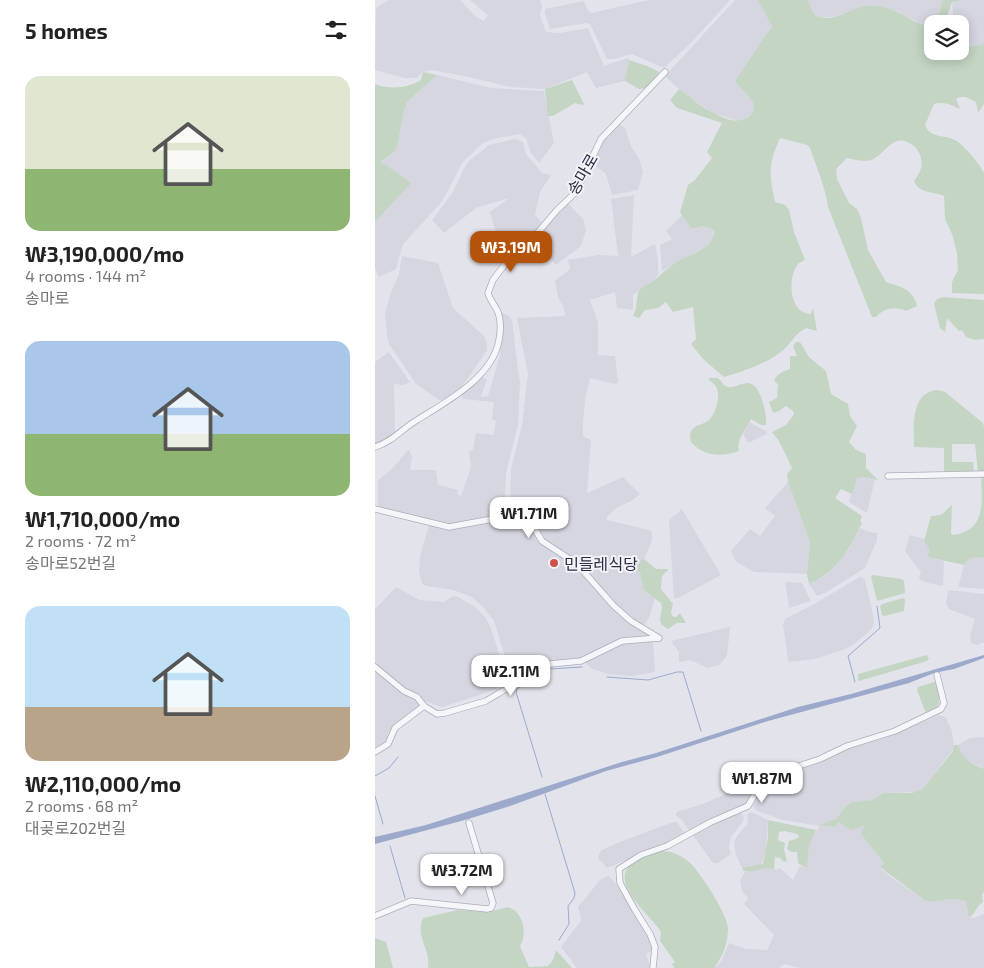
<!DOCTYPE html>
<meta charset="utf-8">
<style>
body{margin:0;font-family:"Exo 2","Noto Sans KR",sans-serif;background:#f2f2f2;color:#222;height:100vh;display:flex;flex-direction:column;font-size:19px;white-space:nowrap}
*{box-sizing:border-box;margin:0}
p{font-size:16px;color:#767676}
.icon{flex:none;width:28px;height:28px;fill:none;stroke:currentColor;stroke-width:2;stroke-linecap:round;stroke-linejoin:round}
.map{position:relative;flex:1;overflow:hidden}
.sheet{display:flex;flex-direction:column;background:#fff;width:375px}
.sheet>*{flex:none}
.tools{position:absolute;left:549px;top:15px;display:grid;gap:10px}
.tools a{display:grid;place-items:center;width:45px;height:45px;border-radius:10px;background:#fff;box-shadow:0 2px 12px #0003;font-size:25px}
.price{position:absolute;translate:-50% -42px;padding:0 11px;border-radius:10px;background:#fff;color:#222;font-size:16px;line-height:32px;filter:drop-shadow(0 1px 2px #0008)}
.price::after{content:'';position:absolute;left:50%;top:30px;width:15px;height:11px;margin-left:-8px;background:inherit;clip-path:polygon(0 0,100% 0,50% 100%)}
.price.current{background:#b45309;color:#fff}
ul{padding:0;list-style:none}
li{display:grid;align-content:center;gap:10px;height:265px;padding:0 25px}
li span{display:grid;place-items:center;height:155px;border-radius:15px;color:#555}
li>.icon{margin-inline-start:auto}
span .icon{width:90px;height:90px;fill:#fffc;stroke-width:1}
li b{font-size:21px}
h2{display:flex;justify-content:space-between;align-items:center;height:60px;padding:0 25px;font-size:21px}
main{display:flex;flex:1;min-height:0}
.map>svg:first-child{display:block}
.built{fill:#d5d6e0}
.green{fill:#c4d5c4}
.water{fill:#9da9cb}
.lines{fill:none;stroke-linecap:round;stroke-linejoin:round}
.stream{stroke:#9da9cb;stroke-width:1}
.minor-casing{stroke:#acadb9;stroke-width:7}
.minor{stroke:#f5f6f9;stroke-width:5.5}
.poi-dot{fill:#d05147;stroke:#f2f3f8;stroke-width:2}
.labels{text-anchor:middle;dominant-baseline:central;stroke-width:4;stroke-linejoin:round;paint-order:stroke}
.street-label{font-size:16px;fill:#2a2e43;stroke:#f2f3f8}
.poi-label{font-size:16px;fill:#2a2e43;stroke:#f2f3f8;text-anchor:start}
</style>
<main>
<section class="sheet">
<h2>5 homes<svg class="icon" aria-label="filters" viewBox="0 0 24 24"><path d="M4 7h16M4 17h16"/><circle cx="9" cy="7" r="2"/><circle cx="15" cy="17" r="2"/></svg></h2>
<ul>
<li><span style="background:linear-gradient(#dfe7d0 60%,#8fb573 0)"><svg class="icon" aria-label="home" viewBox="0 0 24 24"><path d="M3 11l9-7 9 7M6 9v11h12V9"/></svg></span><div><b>₩3,190,000/mo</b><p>4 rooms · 144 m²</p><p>송마로</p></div></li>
<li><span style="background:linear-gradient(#a9c7e8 60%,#8fb573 0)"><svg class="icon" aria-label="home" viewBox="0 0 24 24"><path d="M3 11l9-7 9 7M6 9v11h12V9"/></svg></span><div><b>₩1,710,000/mo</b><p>2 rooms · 72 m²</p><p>송마로52번길</p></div></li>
<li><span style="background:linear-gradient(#bfe0f5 65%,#b9a48a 0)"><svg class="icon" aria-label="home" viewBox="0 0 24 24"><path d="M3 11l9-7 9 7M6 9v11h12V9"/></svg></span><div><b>₩2,110,000/mo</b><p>2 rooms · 68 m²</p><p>대곶로202번길</p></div></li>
</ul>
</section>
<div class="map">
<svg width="609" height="968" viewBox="0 0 609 968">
<rect width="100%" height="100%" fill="#e3e4eb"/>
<path class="built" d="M14 0H85L100 16 109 21 113 15 95 0H165L167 7 165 15 171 32 185 33 213 28 229 66 253 58 254 60 250 81 221 88 212 72 170 89 135 87 94 77 57 70 48 72 41 78H30L0 70 1 8Z
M274 0H355L317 42 289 68 257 54 239 59H232L215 24 211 23 175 29 170 14V9L209 1 212 9 216 13Z
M360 0H383L397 25 388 40 379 110 376 115 368 120 363 121 338 113 332 109 304 89 291 77V75Z
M433 0H568L562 18 558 23 552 25 544 23 523 12 508 7 489 6 461 16 447 18 439 14Z
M587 0H609V44L601 47H592L585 43V24H579L577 2Z
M62 75 116 88 169 91 179 143 164 163 156 153 151 138 145 134 118 139 108 143 87 163 74 189 65 204 28 244 21 269 4 277 0 268V222L35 183 6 163 19 152 22 147 29 111 32 102Z
M244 124 250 128 256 146 264 159 268 172 263 190 237 195 231 174 217 163 227 141Z
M140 139 148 142 151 154 167 173 176 175 165 192 160 215 168 224 158 234 127 262 120 255 122 236 115 212 134 198 101 208 69 233 57 220 78 192 88 170 94 161 114 145Z
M259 195 256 257 280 244 283 261V275L279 280 258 295V310L242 308 240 292 215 300 223 323V355L240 356 243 382 241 384 235 383 215 378 210 400 208 424V436L216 440 212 493 248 477 265 494 256 501 243 507 231 518 232 520 274 530 277 532V541L269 559 256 565 265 573 268 586 271 592 280 598 274 618 268 626 239 603 225 588 172 542 148 514H137L135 509 136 469 147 425 153 374 142 318 190 316 189 308 183 297 180 281 195 269 193 260 223 255 243 256 236 199Z
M193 203 208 219 211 230 206 246 181 265 158 241Z
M307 215 316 229 327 226 336 228 338 231V239L331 246 287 271 285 245 297 239 291 231Z
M27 256 63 263 78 308 109 336 112 343V350L96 374 84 390 69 401 64 400 41 384 14 344 12 337 10 313 16 292 24 274Z
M127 312 135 317 137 321 145 384 143 425 131 473 129 515 71 525 3 508V480L16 470 33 450H34L37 457 35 470H61L63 485 83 490 82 494 86 496 96 467 94 452 98 450 101 433 119 435 121 421 117 419 119 402 88 399 85 394 106 377 112 379 106 397 113 396 125 355Z
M14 352 35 382 28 385 19 384 20 433 11 440 0 444V362Z
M374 422 392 432V434L373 443 368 434Z
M491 477 500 479 492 513 474 502 481 478Z
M413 482 435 542 432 574 379 572 361 562 356 551 375 529 385 536 400 516 390 508Z
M307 509 346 575 305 597 299 599 294 520Z
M145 518 152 521 166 542 189 557 208 574 275 635 274 636 246 638 210 658 169 664 139 680 132 681 133 666 119 621 108 607 97 597 78 590 51 586 47 583 44 572 45 556 54 525 69 529 118 520Z
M485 528 494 532 502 533V540L490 568 450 593 442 596 434 584 449 576 460 567 474 549Z
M535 535 550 539 554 548 553 557 569 561 568 586 553 583 544 579 546 570 543 569 530 551Z
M597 556 609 558V589L583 587 589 565 594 558Z
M486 576 490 580 497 610 499 621 497 629 478 645 468 650 440 659 414 662 413 659 408 625 410 619 441 603Z
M410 582 427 583 436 601 414 608Z
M21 587 45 600 69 602 76 597 81 596 100 607 111 618 117 631 127 664 126 673 122 689 68 707 63 706 50 701 18 726 13 733 10 744 0 749V609Z
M573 590 609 594V642L602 645 596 643 595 636 600 619 574 609 571 603Z
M355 627 352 656 344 665 333 668 315 660 304 662V652L296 641Z
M278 641 280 672 257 676 233 674 217 669 210 663 212 661 244 644Z
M564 715 571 718 577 731 579 748 557 777 550 788 544 792 508 793 497 800 477 802 470 807 462 818 446 825 459 827 464 822 480 828 489 826 488 836 509 863 505 868 520 880 549 900 561 901 572 898 587 900 593 904 595 917 598 918 609 914V968H425L409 964 404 968H339L346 962 354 943 371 949 392 950 399 935 369 904 373 898 367 891 365 880 370 872 392 867 399 870 405 868 418 880 425 866 432 869 434 846 438 835 445 826 408 820 382 811 378 806 389 783 402 775 454 757 473 749 511 738Z
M609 737V769L592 760 587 755 583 745 595 738Z
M375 784H379L380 787 371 804 317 830H314L306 819 301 816V813L304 811 325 805Z
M365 811 369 818 367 823 356 837 354 848 356 854 343 863H338L317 834Z
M377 812 393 820 391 851 386 865 367 868 361 855 359 842 362 836 373 823 372 814Z
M298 822H302L310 834 298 841 232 868 223 858 224 854 227 850 245 842Z
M233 876 238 880 273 933 278 950 271 954 275 965 274 968H202L186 947 205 922 206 918 203 907 225 880Z"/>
<path class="green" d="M383 0H433L439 14C454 26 475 8 490 6 501 4 515 8 524 13 534 17 550 31 559 21 565 17 565 6 568 0H587L577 2 570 22 574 24H558V51H585V43L596 47 609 44V104L603 113 601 102C593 98 589 94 581 99L585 109C576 105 569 101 559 104L550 125C556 139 568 134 580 140 588 144 605 164 609 173V294L577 293V282L583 270 582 253 577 234 570 219 569 196C558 191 544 194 539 181 545 172 549 166 545 155 543 149 538 144 532 142 516 135 509 156 496 160 488 162 480 160 472 158L461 169 462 179 474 203 482 209 486 218 493 250 511 282C525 287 539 289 542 306L531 311C520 306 509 308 501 317H497L453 207C451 189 441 166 435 148L432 145 405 138C393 166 394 172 400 202L410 205 414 210 419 232 430 260C428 261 425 262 423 264 412 278 414 314 436 314L438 308 442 331 431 328C420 333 416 344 406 352 390 364 368 371 349 377L328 359 316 344 321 339 318 307 298 312 291 302 283 308 270 310 264 318 258 316C262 309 261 301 263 293 266 286 273 285 278 281 286 275 293 267 302 262 314 254 340 248 339 231L336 228 327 226 316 229 305 212 313 185 319 181 337 158 332 152 347 123 302 108 295 100 304 89C315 96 328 109 339 113 350 119 364 125 375 116 378 113 380 109 379 105 377 97 365 88 360 81L397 26Z
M254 60 272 66 284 72 282 77 272 88 264 89 250 81Z
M48 72 62 75 32 102 29 111 22 147 19 152 6 162 36 183 0 222V84C14 90 33 88 46 80Z
M197 80 209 104 207 105 200 103 178 116H173L170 89Z
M568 297 609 300V339L600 340 591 337 587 330 584 331 572 318 570 332 565 328 559 304 562 299Z
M421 342H425L434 357 451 371 456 394 473 404 475 416 482 426 474 442 481 450 491 454V468L503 480 491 477 482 478 477 494 466 489 460 498 487 516 485 521 487 523C473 551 464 570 434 584L432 575 435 542 413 482 412 474 417 468 404 441 397 432 411 425 419 414 418 411 411 406 404 411 398 413 394 402 402 398 403 384 399 381C402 373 409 371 415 369V356H422L418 346Z
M334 378H342C346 380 347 383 350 386 358 390 366 382 374 383 386 385 392 414 391 425H386L376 419C371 429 361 440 364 451 347 457 329 457 316 442 315 438 314 434 317 430 321 424 329 425 334 420 341 413 347 394 340 385 339 383 336 382 334 380Z
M563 390 570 392 608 423 609 427V471L603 472 600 444H577V462H598L599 472 569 471V448L539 447C539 426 535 392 563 390Z
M606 477H609V558C599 556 595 556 589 565L553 557 554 548 549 541 556 516 566 515 577 505 576 533 577 535C609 532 608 506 606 477Z
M269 559 281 569H294L287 576 286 589 298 604 296 612 297 616 301 617 305 613 311 623H302L293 629 287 625C282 618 289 611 286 603L269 590 265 573 256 564Z
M498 575 526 579 529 581 530 593 502 601 496 577Z
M528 598 530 599 529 611 509 616 507 615 505 606 507 604Z
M552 655 554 659 552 661 484 681 483 680V674Z
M559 682 561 683 564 694V704L559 710 552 712 550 711 542 690 543 687Z
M579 745H583C587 758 596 764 609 769V892L607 894 608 902C601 906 601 914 594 917L591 902C575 894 563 905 549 900L505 867 509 863 486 834 489 826 476 830 464 822 460 827 445 825 462 818 470 807 477 802 497 800 508 793H536L547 790 578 751Z
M393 820 441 830 434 846 432 869 423 863 422 852H416L412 849 414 841 423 838 424 835 422 834 410 831 404 832 403 840 410 843 409 849 412 861 409 862 405 858 400 857 399 870C389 864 379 874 369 871L367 868 388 864 393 838Z
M287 851C297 851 305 855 313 861 324 870 352 913 353 928 353 942 348 957 339 968H299L297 964 300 962 285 941 286 934 285 930C274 914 232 881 258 863 267 857 277 853 287 851Z
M133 907C148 911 153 934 145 946L154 967 173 966 178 960 181 950 197 968H53C56 948 40 939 48 918L82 910 114 912Z
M0 938 11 942 18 968H0Z"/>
<path class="water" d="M609 655V658L579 669 559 673 534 683 393 721 282 757 231 771 132 807 90 820 0 844V837L51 825 247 762 281 753 423 707 476 694Z"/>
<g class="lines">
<path class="stream" d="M232 677 273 680 302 672H308L326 731
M480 682 473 656 505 628 502 606
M0 776 14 768 23 757
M167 777 141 692 142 689 175 669 207 667
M170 794 200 893 199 898 193 906 194 924 184 940
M0 796 8 824
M15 846 30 898"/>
<g class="minor-casing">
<path id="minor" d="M0 447C17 442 27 429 42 420 71 402 118 377 124 340 126 331 126 318 122 310 119 304 115 300 113 293L118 280 134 259 160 236 182 210 201 192 226 139 290 72
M513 476 609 474
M0 509 74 527 123 518 149 517 154 519 167 541 196 560 209 572 239 606 256 621 284 638
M0 667 29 691 42 697 49 706
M0 752 13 744 20 728 49 706 62 714 70 713 111 701 164 669 175 664 206 661 247 641 284 638
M0 916 36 901 112 909 116 908 118 903 94 823
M278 968 280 947 275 934 260 910 245 883 244 869 266 855 292 846 336 822 373 806 387 782 396 775 445 759 472 746 520 731 566 709 569 703 562 675"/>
</g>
<use href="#minor" class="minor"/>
</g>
<circle class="poi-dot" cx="179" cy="563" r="5"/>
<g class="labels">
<g class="street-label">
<text transform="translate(207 174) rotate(-60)">송마로</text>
</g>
<g class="poi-label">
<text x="189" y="563">민들레식당</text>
</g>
</g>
</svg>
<div class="tools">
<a><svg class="icon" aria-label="layers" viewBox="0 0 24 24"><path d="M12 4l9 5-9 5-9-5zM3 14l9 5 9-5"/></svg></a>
</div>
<b class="price current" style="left:136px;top:273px">₩3.19M</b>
<b class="price" style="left:154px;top:539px">₩1.71M</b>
<b class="price" style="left:136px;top:697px">₩2.11M</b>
<b class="price" style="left:387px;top:804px">₩1.87M</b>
<b class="price" style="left:87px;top:896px">₩3.72M</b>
</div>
</main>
